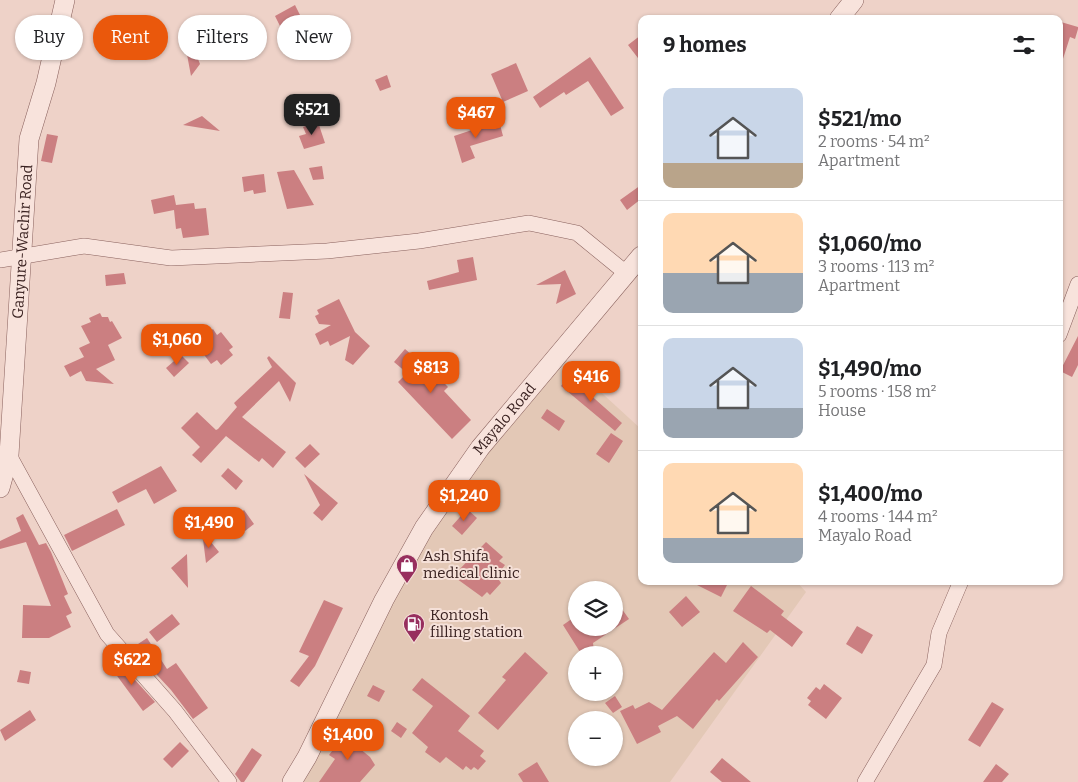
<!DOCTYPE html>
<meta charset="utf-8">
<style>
body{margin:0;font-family:Bitter,serif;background:#f2f2f2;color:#202124;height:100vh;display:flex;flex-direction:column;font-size:19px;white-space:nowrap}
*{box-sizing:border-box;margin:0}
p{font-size:16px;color:#757577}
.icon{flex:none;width:28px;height:28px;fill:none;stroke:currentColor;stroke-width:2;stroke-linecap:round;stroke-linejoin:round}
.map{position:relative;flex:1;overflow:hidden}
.panel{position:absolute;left:638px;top:15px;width:425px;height:570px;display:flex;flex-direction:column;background:#fff;border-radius:10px;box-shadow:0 1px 4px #0004}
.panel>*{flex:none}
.hud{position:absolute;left:15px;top:15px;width:475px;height:45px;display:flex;gap:10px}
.buttons{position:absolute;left:568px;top:581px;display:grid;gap:10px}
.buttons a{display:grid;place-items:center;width:55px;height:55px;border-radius:50%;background:#fff;box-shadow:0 1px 4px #0004;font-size:25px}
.price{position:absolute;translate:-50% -42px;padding:0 11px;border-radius:10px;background:#ea580c;color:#fff;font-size:16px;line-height:32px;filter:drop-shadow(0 1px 2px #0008)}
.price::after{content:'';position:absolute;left:50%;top:30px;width:15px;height:11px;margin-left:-8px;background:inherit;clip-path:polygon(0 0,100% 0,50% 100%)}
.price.current{background:#222;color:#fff}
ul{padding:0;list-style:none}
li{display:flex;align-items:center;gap:15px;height:125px;padding:0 25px}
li+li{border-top:1px solid #e0e0e0}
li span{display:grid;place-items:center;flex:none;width:140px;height:100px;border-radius:10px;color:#555}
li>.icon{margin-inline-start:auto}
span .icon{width:60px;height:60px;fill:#fffc;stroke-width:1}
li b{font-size:21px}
h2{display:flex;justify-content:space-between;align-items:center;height:60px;padding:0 25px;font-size:21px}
.pill{padding:0 18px;border-radius:22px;background:#fff;box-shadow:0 1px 4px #0004;font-size:18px;line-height:45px}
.pill.current{background:#ea580c;color:#fff}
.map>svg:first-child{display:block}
.farmland{fill:#e3c8b6;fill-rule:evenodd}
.building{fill:#cb7f81}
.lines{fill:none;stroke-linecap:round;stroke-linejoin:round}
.minor-casing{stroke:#89615d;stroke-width:16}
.tertiary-casing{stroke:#89615d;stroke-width:20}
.minor{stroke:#f8e3dc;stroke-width:15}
.tertiary{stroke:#f8e3dc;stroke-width:19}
.labels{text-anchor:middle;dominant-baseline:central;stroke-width:4;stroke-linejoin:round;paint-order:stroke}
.street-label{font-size:15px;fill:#3a2221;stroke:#f5e0d8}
.poi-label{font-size:15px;fill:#3a2221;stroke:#f5e0d8;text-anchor:start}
</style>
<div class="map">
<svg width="1078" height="782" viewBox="0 0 1078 782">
<rect width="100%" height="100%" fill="#eed2c8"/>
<path class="farmland" d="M556 351 641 429V581H796L806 592 670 782H302L368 627ZM576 590H614V628H576ZM576 655H614V692H576ZM576 720H614V758H576Z"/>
<path class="building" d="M295 5 300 15 280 26 275 16Z
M1061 22 1078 27V29L1075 39 1070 37 1061 65 1059 64V30Z
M228 30 233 40 223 45 218 35Z
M187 31 200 64 191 76 183 33Z
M641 35V62L628 45Z
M590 57 624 108 611 116 588 81 566 95 564 92 540 108 533 97Z
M516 63 528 91 503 102 491 74Z
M387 75 391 87 380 91 375 80Z
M202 116 220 131 183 125Z
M499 121 503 136 470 146 475 158 462 163 454 136Z
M318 122 325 143 304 149 299 136 306 134 303 127Z
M47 134 58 136 52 163 41 161Z
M322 166 324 179 313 180 309 168Z
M294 170 314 205 287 209 277 172Z
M264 174 266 192 254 194 253 190 244 192 242 177Z
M641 185V199L627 210 620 200Z
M174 195 176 205 194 203 195 209 206 208 209 235 183 238 181 228 176 229 174 210 154 214 151 200Z
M473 257 477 280 429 290 427 281 459 272 457 260Z
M565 270 576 294 556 304 561 284 536 285Z
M124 273 126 284 106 286 105 275Z
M283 292 293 293 290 319 279 318Z
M339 299 355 332 370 346 353 365 345 360 350 336 330 346 328 341 320 345 315 334 331 325 319 324 315 316 319 314 317 310Z
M100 313 102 317H108L110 322 112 321 122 338 108 345 115 360 96 369 114 384 86 381 81 371 70 377 64 366 84 357 79 348 90 343 81 326 91 322 89 318Z
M213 329 217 335 221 332 233 347 229 350 233 355 221 365 217 360 211 364 199 348 203 346 198 341Z
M1078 336V365L1072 377 1060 371Z
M405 349 419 361 421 359 448 387 444 391 471 420 452 439 398 382 407 373 394 362Z
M181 355 189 363 174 377 166 368Z
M269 356 296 383 290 402 279 381 242 417 286 452 273 468 262 458 259 462 226 436 201 463 192 455 200 447 181 428 197 412 216 430 218 429 237 407 234 403 272 367 267 358Z
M569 376 622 423 615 431 561 386Z
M547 409 565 421 559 431 541 418Z
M611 433 623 441 609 463 596 454Z
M310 444 320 454 305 468 295 458Z
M161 466 177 491 154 504 146 489 118 503 112 492Z
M228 468 243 481 236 490 221 476Z
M304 474 338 503 322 521 313 513 320 505Z
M117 509 125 525 72 551 64 535Z
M467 509 477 518 462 535 452 526Z
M244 510 254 524 245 531 234 519Z
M23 514 39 545 46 543 51 552 68 594 64 596 72 613 66 616 71 627 49 638H22L23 605 51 606 26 542 0 549V541L21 531 16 518Z
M202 531 219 552 206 563Z
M486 542 503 557 499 561 505 565 499 573 503 576 499 580 501 583 490 595 487 592 482 597 453 576Z
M187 554 188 588 171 568Z
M689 581H729L721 597Z
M751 586 784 611 781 615 803 632 792 647 770 630 767 633 733 611Z
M686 596 700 612 682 627 669 612Z
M614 598 629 619 593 643 594 651 585 648 580 652 563 625 576 616V628H614Z
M324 600 343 608 315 666 299 687 290 681 309 656 299 652Z
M172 614 180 624 157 642 149 632Z
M857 626 873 635 862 654 846 644Z
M147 638 167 669 176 663 208 708 193 719 171 690 132 648Z
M743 642 758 657 719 701 717 699 693 729 677 716 658 726 661 732 637 744 620 711 633 705 635 709 649 702 662 710 714 652 726 663Z
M525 652 548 673 498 730 478 713 506 680 502 677Z
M117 660 155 702 143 711 109 665Z
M20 670 31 672 29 684 17 682Z
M422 678 470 716 458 731 484 751 480 756 486 761 478 770 474 767 471 770 466 766 463 770 446 757 440 763 425 752 428 747 412 733 433 706 412 690Z
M824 684 842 698 826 719 808 705 811 701 807 698 816 687 820 690Z
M373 685 385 691 379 702 367 696Z
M615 696 622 707 613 713 605 703Z
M992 702 1004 709 980 747 968 740Z
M30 710 36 720 5 741 0 730Z
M397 722 407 729 401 738 391 731Z
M352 725 362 732 354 744 370 757 375 765 360 782H319L335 759 329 755Z
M180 742 189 751 172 768 163 759Z
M252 748 262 755 244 782H241L235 774Z
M722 758 751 782H722L710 772Z
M537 762 549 782H523L518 774Z
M996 764 1009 774 1002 782H983Z"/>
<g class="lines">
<g class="minor-casing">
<path id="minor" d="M0 260 84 246 171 258 327 251 419 241 529 223 577 233 626 273
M1059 335 1078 284
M9 455 107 634 175 711 229 782
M865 782 934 665 939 633 961 581"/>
</g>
<g class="tertiary-casing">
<g id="tertiary">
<path d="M839 19 854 0"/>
<path id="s1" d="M0 488 9 455 29 139 46 83 65 0"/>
<path id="s2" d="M292 782 307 757 384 600 424 528 480 448 641 256"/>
</g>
</g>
<use href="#minor" class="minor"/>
<use href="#tertiary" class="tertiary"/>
</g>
<defs>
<g id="shop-pin" transform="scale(1.125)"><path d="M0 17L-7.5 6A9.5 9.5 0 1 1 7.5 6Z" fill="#972f5e" stroke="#f5e0d8"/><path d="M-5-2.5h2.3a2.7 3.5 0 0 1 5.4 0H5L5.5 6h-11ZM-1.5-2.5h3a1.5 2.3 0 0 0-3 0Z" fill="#fff"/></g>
<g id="fuel-pin" transform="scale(1.125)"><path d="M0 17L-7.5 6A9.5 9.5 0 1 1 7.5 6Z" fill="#972f5e" stroke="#f5e0d8"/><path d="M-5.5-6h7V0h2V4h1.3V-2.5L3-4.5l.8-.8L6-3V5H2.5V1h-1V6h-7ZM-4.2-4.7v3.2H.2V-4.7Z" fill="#fff"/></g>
</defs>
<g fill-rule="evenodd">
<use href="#shop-pin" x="407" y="565"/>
<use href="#fuel-pin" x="414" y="624"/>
</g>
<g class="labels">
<g class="street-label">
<text stroke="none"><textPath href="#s1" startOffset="248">Ganyure-Wachir Road</textPath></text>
<text stroke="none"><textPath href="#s2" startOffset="422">Mayalo Road</textPath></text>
</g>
<g class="poi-label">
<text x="423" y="556">Ash Shifa<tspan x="423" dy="17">medical clinic</tspan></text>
<text x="430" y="615">Kontosh<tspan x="430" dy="17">filling station</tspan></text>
</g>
</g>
</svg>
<div class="buttons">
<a><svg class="icon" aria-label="layers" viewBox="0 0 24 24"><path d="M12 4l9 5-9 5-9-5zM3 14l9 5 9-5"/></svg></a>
<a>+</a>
<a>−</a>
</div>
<b class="price current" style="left:312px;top:136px">$521</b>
<b class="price" style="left:476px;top:139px">$467</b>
<b class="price" style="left:177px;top:366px">$1,060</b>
<b class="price" style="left:431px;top:394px">$813</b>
<b class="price" style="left:591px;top:403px">$416</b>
<b class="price" style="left:464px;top:522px">$1,240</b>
<b class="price" style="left:209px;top:549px">$1,490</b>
<b class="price" style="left:132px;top:686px">$622</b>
<b class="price" style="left:348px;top:761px">$1,400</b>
<div class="hud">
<a class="pill">Buy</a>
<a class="pill current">Rent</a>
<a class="pill">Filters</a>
<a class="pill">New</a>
</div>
<section class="panel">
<h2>9 homes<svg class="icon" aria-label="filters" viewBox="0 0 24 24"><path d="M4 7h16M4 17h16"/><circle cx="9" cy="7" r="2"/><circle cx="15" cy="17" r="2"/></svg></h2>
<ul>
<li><span style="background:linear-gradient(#c9d6e8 75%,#b9a48a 0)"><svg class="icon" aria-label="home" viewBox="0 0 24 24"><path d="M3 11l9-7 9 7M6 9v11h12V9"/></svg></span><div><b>$521/mo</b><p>2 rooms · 54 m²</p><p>Apartment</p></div></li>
<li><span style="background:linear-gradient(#ffd9b3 60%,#9aa5b1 0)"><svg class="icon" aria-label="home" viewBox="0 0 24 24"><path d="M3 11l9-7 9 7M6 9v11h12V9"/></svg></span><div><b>$1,060/mo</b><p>3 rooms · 113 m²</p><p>Apartment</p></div></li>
<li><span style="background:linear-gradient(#c9d6e8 70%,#9aa5b1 0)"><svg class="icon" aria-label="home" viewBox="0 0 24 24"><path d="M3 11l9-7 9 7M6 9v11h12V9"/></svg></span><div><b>$1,490/mo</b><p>5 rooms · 158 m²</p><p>House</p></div></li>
<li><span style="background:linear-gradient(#ffd9b3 75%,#9aa5b1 0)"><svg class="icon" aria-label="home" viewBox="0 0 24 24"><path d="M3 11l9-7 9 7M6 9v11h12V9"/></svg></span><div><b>$1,400/mo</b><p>4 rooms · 144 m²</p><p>Mayalo Road</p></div></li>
</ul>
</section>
</div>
